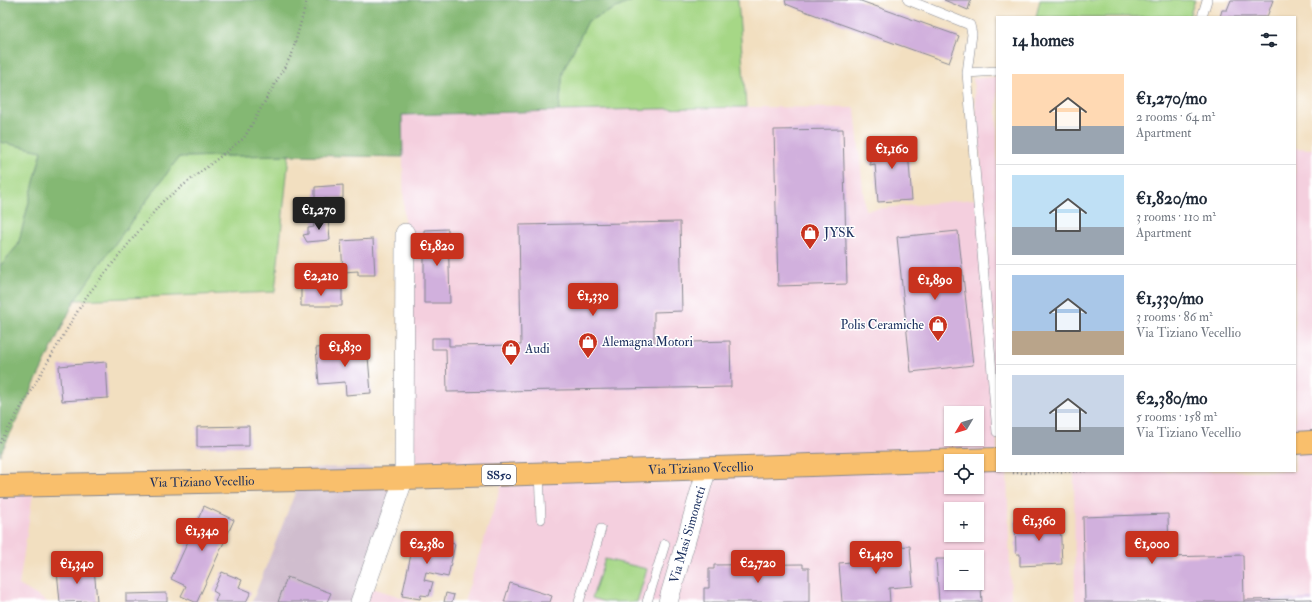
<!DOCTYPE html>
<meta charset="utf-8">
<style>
body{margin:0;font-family:"IM FELL Double Pica",serif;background:#f6f6f7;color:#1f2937;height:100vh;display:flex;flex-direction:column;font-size:15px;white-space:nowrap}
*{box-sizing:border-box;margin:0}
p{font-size:13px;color:#747a83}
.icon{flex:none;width:22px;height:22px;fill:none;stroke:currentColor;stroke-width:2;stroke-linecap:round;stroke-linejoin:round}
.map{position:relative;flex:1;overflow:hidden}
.side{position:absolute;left:996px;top:16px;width:300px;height:456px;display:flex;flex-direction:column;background:#fff;border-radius:0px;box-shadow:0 1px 3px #0004}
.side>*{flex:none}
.needle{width:26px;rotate:232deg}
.controls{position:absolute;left:944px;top:406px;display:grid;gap:8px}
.controls a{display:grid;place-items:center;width:40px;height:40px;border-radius:0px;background:#fff;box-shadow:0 1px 3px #0004;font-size:20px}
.price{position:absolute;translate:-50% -34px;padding:0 9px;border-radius:4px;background:#c8321e;color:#fff;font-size:13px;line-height:26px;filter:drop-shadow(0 1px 2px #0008)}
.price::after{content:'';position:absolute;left:50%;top:24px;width:12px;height:9px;margin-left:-6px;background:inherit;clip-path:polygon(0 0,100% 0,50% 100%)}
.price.selected{background:#222;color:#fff}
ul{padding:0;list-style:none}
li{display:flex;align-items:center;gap:12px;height:100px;padding:0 16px}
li+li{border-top:1px solid #e0e1e3}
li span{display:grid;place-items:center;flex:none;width:112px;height:80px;border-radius:0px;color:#555}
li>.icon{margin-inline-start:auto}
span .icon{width:48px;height:48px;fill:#fffc;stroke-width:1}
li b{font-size:17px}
h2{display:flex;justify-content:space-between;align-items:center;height:48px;padding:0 16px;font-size:17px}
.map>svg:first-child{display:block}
.built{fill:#f4cfde;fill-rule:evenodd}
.industrial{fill:#d0bdce}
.green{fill:#a6d786;stroke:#608372}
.forest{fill:#84b873;stroke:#507468}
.building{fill:#d1b0dd}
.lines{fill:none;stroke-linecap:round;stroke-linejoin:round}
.lane-casing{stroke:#86878f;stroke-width:10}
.street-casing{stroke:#86878f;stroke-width:20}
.primary-casing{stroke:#86878f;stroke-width:24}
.path{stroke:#86878f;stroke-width:2.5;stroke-dasharray:1 3;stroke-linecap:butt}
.lane{stroke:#fff;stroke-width:9}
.street{stroke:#fff;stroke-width:19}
.primary{stroke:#f9bf6c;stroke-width:22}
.labels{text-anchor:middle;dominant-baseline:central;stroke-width:3;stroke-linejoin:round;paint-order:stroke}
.shield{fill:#fff;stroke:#5f6d8e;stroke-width:1}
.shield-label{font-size:12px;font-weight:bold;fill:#1b2f5e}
.poi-label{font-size:13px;fill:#1b2f5e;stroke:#fff;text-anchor:start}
.street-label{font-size:13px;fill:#1b2f5e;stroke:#fff}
</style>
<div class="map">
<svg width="1312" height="602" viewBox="0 0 1312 602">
<rect width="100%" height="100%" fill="#fff"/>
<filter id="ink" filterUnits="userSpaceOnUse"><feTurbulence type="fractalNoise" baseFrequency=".025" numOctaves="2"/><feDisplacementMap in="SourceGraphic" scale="8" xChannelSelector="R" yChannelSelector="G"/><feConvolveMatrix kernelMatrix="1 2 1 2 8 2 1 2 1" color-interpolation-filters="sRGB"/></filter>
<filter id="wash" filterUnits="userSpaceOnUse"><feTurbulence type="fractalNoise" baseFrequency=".012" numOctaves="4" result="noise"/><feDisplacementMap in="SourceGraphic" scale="16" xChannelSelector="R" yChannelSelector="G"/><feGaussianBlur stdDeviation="0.9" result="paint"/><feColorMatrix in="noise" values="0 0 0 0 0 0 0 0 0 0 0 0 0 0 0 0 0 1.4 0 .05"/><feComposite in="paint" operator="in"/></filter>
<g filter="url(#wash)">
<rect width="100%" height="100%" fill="#f2dfc0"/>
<path class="built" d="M997 77V471H1007L1011 602H464L508 465 409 466 402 115 746 107 855 108 865 210 984 198 973 78ZM951 413H977V439H951ZM951 461H977V487H951ZM951 509H977V535H951ZM951 557H977V583H951Z
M1295 148 1312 149V602H1075L1074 471H1295Z
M36 474 19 585 48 602H0V475Z
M369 587 417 602H362Z"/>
<path class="industrial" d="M409 466 362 602H252L305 468Z"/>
<path class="green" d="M634 0H738L746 107 559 111 563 71 588 21Z
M1040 0H1195L1189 17H1036Z
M0 142 42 151 18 245 0 266Z
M289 155 275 292 75 300 97 268 179 157Z
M605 559 647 569 637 602H606L592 598Z"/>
<path class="forest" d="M0 0H634L588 21 563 71 559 111 402 115 403 157 289 155 179 157 97 268 75 300 0 455V266L18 245 42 151 0 142Z"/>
<g id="blocks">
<path class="building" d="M785 0H858L959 36 949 63 796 8 786 4Z
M944 0H971L968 10Z
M1231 0H1273L1267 17H1220L1222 10H1227Z
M843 129 847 284 778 286 774 130Z
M907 139 912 200 878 202 875 164 870 165 869 142Z
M343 185V198L315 199V187Z
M328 218 330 240 307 242 303 235 308 234V228L314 227 313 220Z
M680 222 682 311 654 312V343L730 341 731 387 447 392 446 349H432V338H449V346L521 345 519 225Z
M448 229 450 303H424V230Z
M958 231 973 365 911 372 897 237Z
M373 239 375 275H358V271L343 272 341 241Z
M301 288 342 289V306H301Z
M367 344 371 393 346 395 345 382 319 384 316 348Z
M106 362 108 398 62 401 59 366Z
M249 426V446L197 447V427Z
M204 506 234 520 197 602H195L181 596 186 586 171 579Z
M1168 514 1169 557 1243 555 1244 602H1085L1083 517Z
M1060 518 1062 564 1020 566V554H1016L1015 520Z
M415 536 455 544 448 577 426 572 424 580 433 582 429 596 421 595 420 599 402 596Z
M910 546 913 586 889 588 890 602H842L839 563 864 561 863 549Z
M977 557H979L982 602H939L936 559H951V583H977Z
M803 564V568H809V602H704V588H709V569H714V565Z
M94 568 97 601 60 602 57 571Z
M222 572 242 580 239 587 251 592 246 602H215L218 594 213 591Z
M287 577 331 593 327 602H278Z
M510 583 552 596 550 602H504Z
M167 593V602H126V594Z
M446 593 454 595 452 602H444Z
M1312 599V602H1245V600Z"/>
</g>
</g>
<g filter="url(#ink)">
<use href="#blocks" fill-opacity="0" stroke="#86878f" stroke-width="1"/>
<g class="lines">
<g class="lane-casing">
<path id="lane" d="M908 0 970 25 972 34 967 73
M1202 17 1207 0
M997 71 967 73 997 432
M539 473 541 519
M579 602 601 529
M647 602 665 544"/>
</g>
<g class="street-casing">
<g id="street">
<path d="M360 602 404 478 405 233"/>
<path id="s1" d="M668 602 707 468"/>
</g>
</g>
<g class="primary-casing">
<g id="primary">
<path d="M1295 443 1312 442"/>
<path id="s2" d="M0 486 404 478 997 459"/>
</g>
</g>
<path class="path" d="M0 443 86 297 162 202 244 138 292 54 307 0
M1013 473 1087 471"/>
<use href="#lane" class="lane"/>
<use href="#street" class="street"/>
<use href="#primary" class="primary"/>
</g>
</g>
<defs>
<g id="shop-pin" transform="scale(1)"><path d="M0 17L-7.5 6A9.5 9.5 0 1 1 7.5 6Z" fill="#c8321e" stroke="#fff"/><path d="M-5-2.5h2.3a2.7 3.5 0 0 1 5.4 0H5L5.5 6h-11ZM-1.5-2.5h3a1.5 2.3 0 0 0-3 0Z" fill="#fff"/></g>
</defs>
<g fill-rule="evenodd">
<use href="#shop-pin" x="810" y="233"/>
<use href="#shop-pin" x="938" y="325"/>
<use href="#shop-pin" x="588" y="342"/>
<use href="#shop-pin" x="511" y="349"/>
</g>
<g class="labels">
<rect class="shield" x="482" y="465" width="34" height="20" rx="3"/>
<g class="shield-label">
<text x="499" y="475">SS50</text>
</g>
<g class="poi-label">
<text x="824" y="233">JYSK</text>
<text x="924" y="325" text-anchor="end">Polis Ceramiche</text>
<text x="602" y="342">Alemagna Motori</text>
<text x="525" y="349">Audi</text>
</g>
<g class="street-label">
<text stroke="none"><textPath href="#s2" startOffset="701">Via Tiziano Vecellio</textPath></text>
<text stroke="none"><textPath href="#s2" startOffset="202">Via Tiziano Vecellio</textPath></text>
<text stroke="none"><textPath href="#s1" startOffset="70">Via Masi Simonetti</textPath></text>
</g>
</g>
</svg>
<div class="controls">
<a><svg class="needle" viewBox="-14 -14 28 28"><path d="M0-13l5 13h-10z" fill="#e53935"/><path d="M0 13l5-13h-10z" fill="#747a83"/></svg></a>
<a><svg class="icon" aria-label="locate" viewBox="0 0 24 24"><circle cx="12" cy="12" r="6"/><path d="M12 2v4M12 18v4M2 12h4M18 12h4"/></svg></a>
<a>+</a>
<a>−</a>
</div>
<b class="price" style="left:892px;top:170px">€1,160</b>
<b class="price selected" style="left:319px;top:231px">€1,270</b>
<b class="price" style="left:437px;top:267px">€1,820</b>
<b class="price" style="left:321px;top:297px">€2,210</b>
<b class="price" style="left:935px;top:301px">€1,890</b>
<b class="price" style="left:593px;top:317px">€1,330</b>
<b class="price" style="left:345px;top:368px">€1,830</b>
<b class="price" style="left:1039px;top:542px">€1,360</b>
<b class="price" style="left:202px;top:552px">€1,340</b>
<b class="price" style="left:427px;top:565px">€2,380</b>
<b class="price" style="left:1152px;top:565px">€1,000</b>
<b class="price" style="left:876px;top:575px">€1,430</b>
<b class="price" style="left:758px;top:584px">€2,720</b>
<b class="price" style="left:77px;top:585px">€1,340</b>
<section class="side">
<h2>14 homes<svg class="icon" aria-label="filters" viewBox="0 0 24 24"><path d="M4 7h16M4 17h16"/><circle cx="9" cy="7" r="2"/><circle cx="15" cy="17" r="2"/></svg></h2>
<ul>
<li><span style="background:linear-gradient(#ffd9b3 65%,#9aa5b1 0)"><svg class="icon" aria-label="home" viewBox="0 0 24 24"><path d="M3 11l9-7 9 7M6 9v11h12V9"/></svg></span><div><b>€1,270/mo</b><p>2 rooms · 64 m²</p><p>Apartment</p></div></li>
<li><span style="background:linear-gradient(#bfe0f5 65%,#9aa5b1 0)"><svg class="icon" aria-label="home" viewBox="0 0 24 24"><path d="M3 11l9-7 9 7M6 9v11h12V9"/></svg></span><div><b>€1,820/mo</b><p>3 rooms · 110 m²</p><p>Apartment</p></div></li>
<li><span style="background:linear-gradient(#a9c7e8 70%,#b9a48a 0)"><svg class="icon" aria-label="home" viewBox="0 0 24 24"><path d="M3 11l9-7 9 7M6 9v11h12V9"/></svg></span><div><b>€1,330/mo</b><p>3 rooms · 86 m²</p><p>Via Tiziano Vecellio</p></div></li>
<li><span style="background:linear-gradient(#c9d6e8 65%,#9aa5b1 0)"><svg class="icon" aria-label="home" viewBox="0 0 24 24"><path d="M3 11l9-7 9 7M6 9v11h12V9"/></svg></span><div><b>€2,380/mo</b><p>5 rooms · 158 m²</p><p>Via Tiziano Vecellio</p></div></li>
</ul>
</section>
</div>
